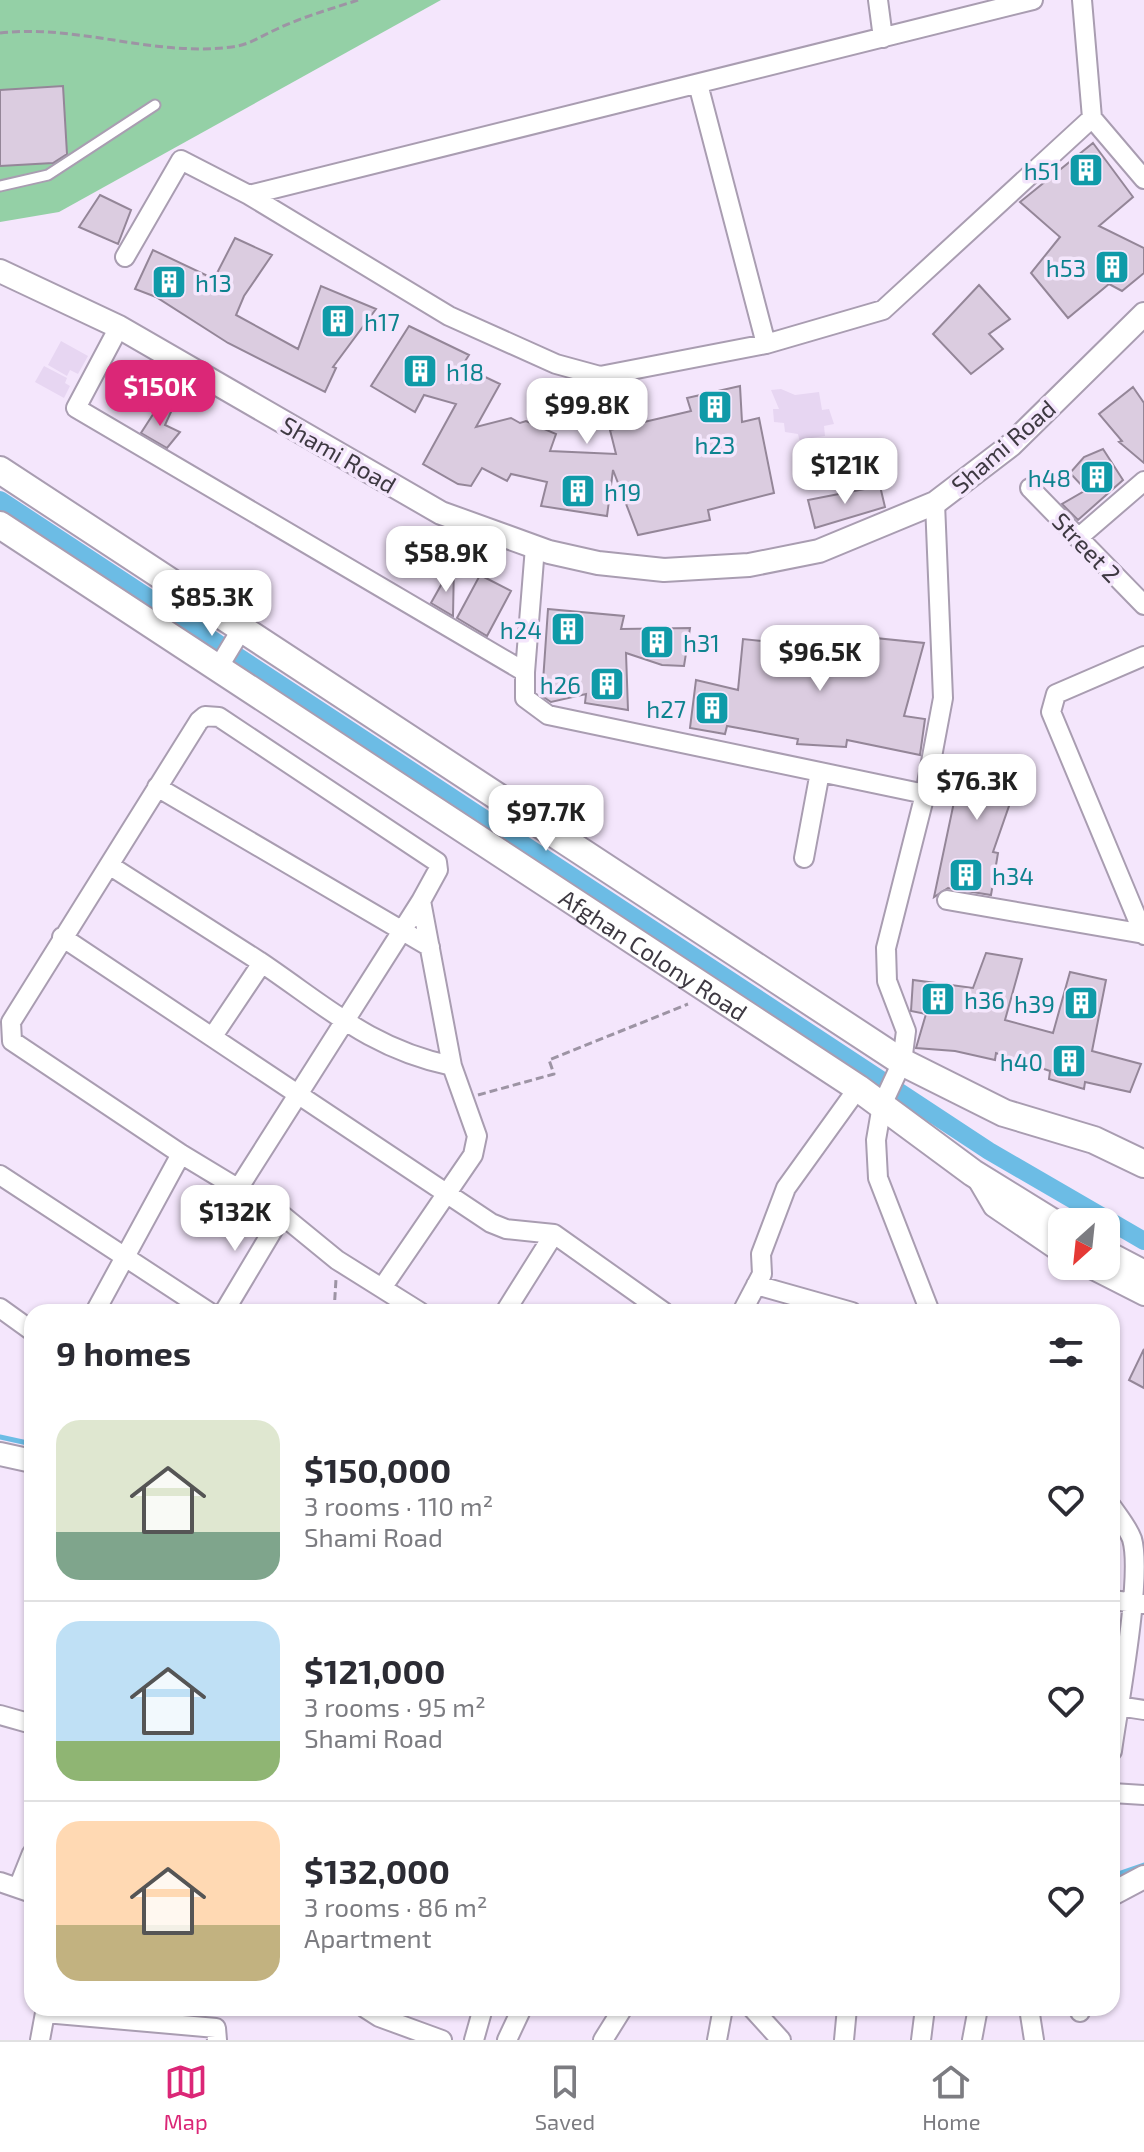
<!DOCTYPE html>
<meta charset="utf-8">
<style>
body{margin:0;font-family:"Exo 2",sans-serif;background:#f7f7f7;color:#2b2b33;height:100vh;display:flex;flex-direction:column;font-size:30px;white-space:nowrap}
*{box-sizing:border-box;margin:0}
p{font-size:26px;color:#7c7c81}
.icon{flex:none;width:44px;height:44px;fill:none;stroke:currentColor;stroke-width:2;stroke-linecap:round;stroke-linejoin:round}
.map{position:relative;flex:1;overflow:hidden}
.details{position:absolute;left:24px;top:1304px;width:1096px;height:712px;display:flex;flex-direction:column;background:#fff;border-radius:24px;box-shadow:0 2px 6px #0004}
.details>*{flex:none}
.needle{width:52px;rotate:207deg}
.buttons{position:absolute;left:1048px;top:1208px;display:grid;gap:16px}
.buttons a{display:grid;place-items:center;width:72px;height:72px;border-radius:16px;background:#fff;box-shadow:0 2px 6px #0004;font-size:40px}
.price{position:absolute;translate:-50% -68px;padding:0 18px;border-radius:16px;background:#fff;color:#222;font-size:26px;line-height:52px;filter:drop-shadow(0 2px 4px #0008)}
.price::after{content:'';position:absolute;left:50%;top:48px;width:24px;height:18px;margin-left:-12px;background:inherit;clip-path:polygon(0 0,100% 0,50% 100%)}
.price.on{background:#db2777;color:#fff}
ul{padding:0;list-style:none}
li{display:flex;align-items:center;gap:24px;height:200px;padding:0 32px}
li+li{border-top:2px solid #e1e1e2}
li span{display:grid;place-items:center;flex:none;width:224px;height:160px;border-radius:24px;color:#555}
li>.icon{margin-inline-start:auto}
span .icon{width:96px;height:96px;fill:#fffc;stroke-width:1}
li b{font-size:34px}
h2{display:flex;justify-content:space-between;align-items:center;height:96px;padding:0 32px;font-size:34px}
.tabs{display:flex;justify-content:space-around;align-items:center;height:112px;border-top:2px solid #e1e1e2;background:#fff;font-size:22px;color:#7c7c81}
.tabs a{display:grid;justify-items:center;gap:4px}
.tabs .on{color:#db2777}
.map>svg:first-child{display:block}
.built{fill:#e7d6f2}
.green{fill:#94d0a6}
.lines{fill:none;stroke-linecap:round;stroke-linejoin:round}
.stream{stroke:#6cbce5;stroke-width:5}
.canal{stroke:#6cbce5;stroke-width:18}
.building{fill:#dbcce0;stroke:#948698;stroke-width:2}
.service-casing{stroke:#a99db1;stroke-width:13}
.minor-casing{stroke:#a99db1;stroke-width:22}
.tertiary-casing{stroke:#a99db1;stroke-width:26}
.secondary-casing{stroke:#a99db1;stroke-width:30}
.path{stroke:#9d94a4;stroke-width:3;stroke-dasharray:8 4;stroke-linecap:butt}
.service{stroke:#fff;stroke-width:9}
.minor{stroke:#fff;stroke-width:18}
.tertiary{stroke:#fff;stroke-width:22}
.secondary{stroke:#fff;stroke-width:26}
.labels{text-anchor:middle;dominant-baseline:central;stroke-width:7;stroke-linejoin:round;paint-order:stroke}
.culture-label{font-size:24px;fill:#0d838f;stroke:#f4e6fc;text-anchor:end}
.street-label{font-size:24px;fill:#3e3942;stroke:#f4e6fc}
</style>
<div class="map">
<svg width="1144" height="2040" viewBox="0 0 1144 2040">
<rect width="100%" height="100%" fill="#f4e6fc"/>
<path class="built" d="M61 341 88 356 78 374 70 370 67 376 48 365Z
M44 366 67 378 65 383 70 386 64 398 35 382Z
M781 389 795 395 819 392 822 410 829 409 834 424 824 426 825 436 811 438 814 450 802 451 798 434 785 432 784 423 774 422 773 409H779L771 390Z"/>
<path class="green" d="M0 0H441L59 212 0 222Z"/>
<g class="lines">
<path class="stream" d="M0 1437 32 1444
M1112 1876 1144 1865"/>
<path class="canal" d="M0 500 989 1151 1144 1241"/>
</g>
<path class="building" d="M63 86 67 154 53 163 0 166V90Z
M1093 143 1133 197 1099 226 1144 248V273L1122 291 1109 284 1068 318 1031 273 1060 237 1020 202Z
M100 195 131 210 118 244 79 227Z
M235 238 272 255 244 296 236 315 298 349 321 286 376 309 333 367 336 368 325 392 228 343 156 297 135 289 153 250 214 279Z
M979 285 1010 319 989 334 1003 349 971 374 933 334Z
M409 326 469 355 462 366 500 384 476 427 511 418 520 423 526 421 556 434 550 451 616 454 610 430 691 411 687 398 740 386 742 422 759 418 774 493 708 510 710 520 638 535 613 470 607 516 541 506 547 482 511 474 507 481 482 468 471 486 458 484 423 464 456 404 424 395 415 412 371 386Z
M1133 387 1144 403V463L1119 442 1122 441 1099 414Z
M159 405 171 412 165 425 180 432 167 448 141 433Z
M1103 449 1123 480 1078 520 1062 504 1086 490 1070 473 1084 457Z
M880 486 885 507 815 528 808 500Z
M454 562 453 616 431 603Z
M480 575 511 591 487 636 457 618Z
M548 609 624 616 621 629 690 628 684 666 662 665 626 653 628 710 585 703 586 694 551 702 542 696Z
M816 632 924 643 904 716 925 719 920 755 847 740 846 747 797 744 798 739 727 726 725 734 690 728 696 680 738 690 743 639 814 647Z
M962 755 1025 760 993 852 998 853 991 895 948 888 934 897 958 783 951 781Z
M986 953 1022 959 1005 1020 1053 1033 1070 972 1106 980 1092 1051 1141 1064 1130 1092 1085 1082 1084 1089 1049 1079 1050 1071 996 1053 995 1060 955 1051 916 1048 926 1014 911 1011 913 980 973 988Z
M1144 1349V1388L1129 1380Z"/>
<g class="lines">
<g class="service-casing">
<path id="service" d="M0 186 48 175 155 105"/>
</g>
<g class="minor-casing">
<path id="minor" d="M878 0 883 38
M698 84 766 344
M1092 118 1144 179
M249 195 1033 0
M125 257 181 160 249 195 449 316 556 364 600 376 766 344 883 310 1092 118 1082 0
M119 327 76 408 525 672V698L548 715 925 794
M1030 488 1144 605
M1078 538 1144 481
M1144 656 1056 694 1051 712 1144 935
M218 668 241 630
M525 672 535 547
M157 787 430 947
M804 858 820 772
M109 865C159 897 209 929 259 961 326 1006 370 1049 452 1066
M947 900 1144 934
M62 937 491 1223 506 1229 554 1234 664 1312
M213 1036 262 963
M0 1175 209 1312
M976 1178 993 1207 1062 1254
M238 1189 421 901
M1085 1266 1144 1296
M756 1285 852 1312
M382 1288 473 1155 477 1136 452 1066 421 901 438 870 437 862 219 717 205 716 199 721 11 1022 12 1041 181 1154 282 1215 337 1260 420 1312
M0 1308 32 1331
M95 1312 181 1154
M224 1312 282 1215
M505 1312 554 1234
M742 1312 762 1274 761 1254 786 1188 858 1088
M930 1312 878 1178 876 1140 882 1105 902 1062 906 1031 887 981 886 948 925 794 943 698 935 503
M1112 1507C1119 1517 1128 1528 1132 1539 1143 1576 1118 1707 1112 1751
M1112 1600 1144 1604
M1112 1705 1144 1710
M0 1715 32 1724
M1112 1793 1144 1795
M0 1882 32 1893
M18 1888 32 1853
M365 2008 379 2017 442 2040
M752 2008 781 2040
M1029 2008 1034 2040
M1080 2012V2008
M40 2040 45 2013 216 2028 217 2040
M474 2040 483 2008
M507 2040 522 2008
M603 2040 623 2008
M717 2040 723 2008
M844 2040 847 2008
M921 2040 925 2008
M972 2040 978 2008"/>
</g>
<g class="tertiary-casing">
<path id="tertiary" d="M0 271 119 327 441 513 549 552 598 563 664 570 749 565 819 551 935 503 1011 445 1144 314
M0 1454 32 1461
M1112 1894 1144 1877"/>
</g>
<g class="secondary-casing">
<g id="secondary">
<path d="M0 470 902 1062 1004 1113 1094 1140 1144 1164"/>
<path id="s1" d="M0 525 858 1088 973 1173 1062 1228"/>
<path d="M1106 1254 1144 1274"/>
</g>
</g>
<path class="path" d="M0 33C78 24 153 57 232 47 249 45 261 36 277 29 302 17 331 9 358 0
M478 1095 554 1074 549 1060 688 1004
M334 1312 336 1279"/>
<use href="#service" class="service"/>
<use href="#minor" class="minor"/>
<use href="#tertiary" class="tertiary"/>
<use href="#secondary" class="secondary"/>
</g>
<defs>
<g id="building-square" transform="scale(1.8)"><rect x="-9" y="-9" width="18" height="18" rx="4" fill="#0f9aa8" stroke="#f4e6fc"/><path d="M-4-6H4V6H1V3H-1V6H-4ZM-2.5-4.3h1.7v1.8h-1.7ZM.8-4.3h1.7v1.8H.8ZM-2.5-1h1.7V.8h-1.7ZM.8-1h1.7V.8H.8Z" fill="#fff"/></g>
</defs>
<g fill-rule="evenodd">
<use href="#building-square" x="1086" y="170"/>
<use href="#building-square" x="1112" y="267"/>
<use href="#building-square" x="169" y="282"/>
<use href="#building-square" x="338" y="321"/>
<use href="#building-square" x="420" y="371"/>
<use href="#building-square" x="715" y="407"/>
<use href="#building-square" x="1097" y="477"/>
<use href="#building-square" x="578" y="491"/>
<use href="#building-square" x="568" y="629"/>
<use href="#building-square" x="657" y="642"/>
<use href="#building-square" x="607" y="684"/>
<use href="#building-square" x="712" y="708"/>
<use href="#building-square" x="966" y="875"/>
<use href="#building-square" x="938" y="999"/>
<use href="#building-square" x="1081" y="1003"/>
<use href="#building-square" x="1069" y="1061"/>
</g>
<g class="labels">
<g class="culture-label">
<text x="1060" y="170">h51</text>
<text x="1086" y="267">h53</text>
<text x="195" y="282" text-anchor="start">h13</text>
<text x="364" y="321" text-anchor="start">h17</text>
<text x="446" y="371" text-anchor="start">h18</text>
<text x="715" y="444" text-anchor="middle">h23</text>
<text x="1071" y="477">h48</text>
<text x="604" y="491" text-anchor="start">h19</text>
<text x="542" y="629">h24</text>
<text x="683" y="642" text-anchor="start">h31</text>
<text x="581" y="684">h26</text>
<text x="686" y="708">h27</text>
<text x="992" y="875" text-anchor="start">h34</text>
<text x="964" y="999" text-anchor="start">h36</text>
<text x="1055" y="1003">h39</text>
<text x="1043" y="1061">h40</text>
</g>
<g class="street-label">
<text transform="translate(1003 446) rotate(-41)">Shami Road</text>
<text transform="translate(339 454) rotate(30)">Shami Road</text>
<text transform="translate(1087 547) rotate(46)">Street 2</text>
<text stroke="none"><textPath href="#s1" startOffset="782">Afghan Colony Road</textPath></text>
</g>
</g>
</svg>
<div class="buttons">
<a><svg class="needle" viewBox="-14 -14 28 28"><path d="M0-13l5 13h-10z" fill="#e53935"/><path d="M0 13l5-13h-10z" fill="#7c7c81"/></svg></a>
</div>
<b class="price on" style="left:160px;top:428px">$150K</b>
<b class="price" style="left:587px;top:446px">$99.8K</b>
<b class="price" style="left:845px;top:506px">$121K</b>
<b class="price" style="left:446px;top:594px">$58.9K</b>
<b class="price" style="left:212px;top:638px">$85.3K</b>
<b class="price" style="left:820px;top:693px">$96.5K</b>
<b class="price" style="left:977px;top:822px">$76.3K</b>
<b class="price" style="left:546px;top:853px">$97.7K</b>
<b class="price" style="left:235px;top:1253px">$132K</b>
<section class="details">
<h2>9 homes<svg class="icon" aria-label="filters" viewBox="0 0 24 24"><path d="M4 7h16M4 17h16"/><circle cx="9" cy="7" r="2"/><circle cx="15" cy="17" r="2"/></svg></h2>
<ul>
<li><span style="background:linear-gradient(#dfe7d0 70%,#7fa58c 0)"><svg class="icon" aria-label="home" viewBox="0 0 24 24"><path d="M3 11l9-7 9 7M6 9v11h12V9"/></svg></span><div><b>$150,000</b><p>3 rooms · 110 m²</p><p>Shami Road</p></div><svg class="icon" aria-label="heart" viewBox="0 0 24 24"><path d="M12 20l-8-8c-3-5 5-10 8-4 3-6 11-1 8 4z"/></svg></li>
<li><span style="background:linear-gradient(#bfe0f5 75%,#8fb573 0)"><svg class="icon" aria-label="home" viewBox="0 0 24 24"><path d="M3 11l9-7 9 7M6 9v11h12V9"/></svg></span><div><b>$121,000</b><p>3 rooms · 95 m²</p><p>Shami Road</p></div><svg class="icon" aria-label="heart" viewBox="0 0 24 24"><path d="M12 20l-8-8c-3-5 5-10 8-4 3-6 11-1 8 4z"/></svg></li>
<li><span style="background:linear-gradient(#ffd9b3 65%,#c2b280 0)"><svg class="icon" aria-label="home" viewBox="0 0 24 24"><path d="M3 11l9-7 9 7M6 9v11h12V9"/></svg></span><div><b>$132,000</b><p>3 rooms · 86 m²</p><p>Apartment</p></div><svg class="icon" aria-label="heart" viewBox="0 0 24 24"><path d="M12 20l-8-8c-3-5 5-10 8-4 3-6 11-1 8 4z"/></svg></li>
</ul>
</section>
</div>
<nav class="tabs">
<a class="on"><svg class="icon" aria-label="map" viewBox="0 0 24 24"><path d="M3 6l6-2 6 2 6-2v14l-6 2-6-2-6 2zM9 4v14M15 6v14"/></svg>Map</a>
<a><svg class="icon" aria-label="saved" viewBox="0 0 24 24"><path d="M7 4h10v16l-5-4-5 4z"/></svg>Saved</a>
<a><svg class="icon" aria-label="home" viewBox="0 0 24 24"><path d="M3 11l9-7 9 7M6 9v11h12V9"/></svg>Home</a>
</nav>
